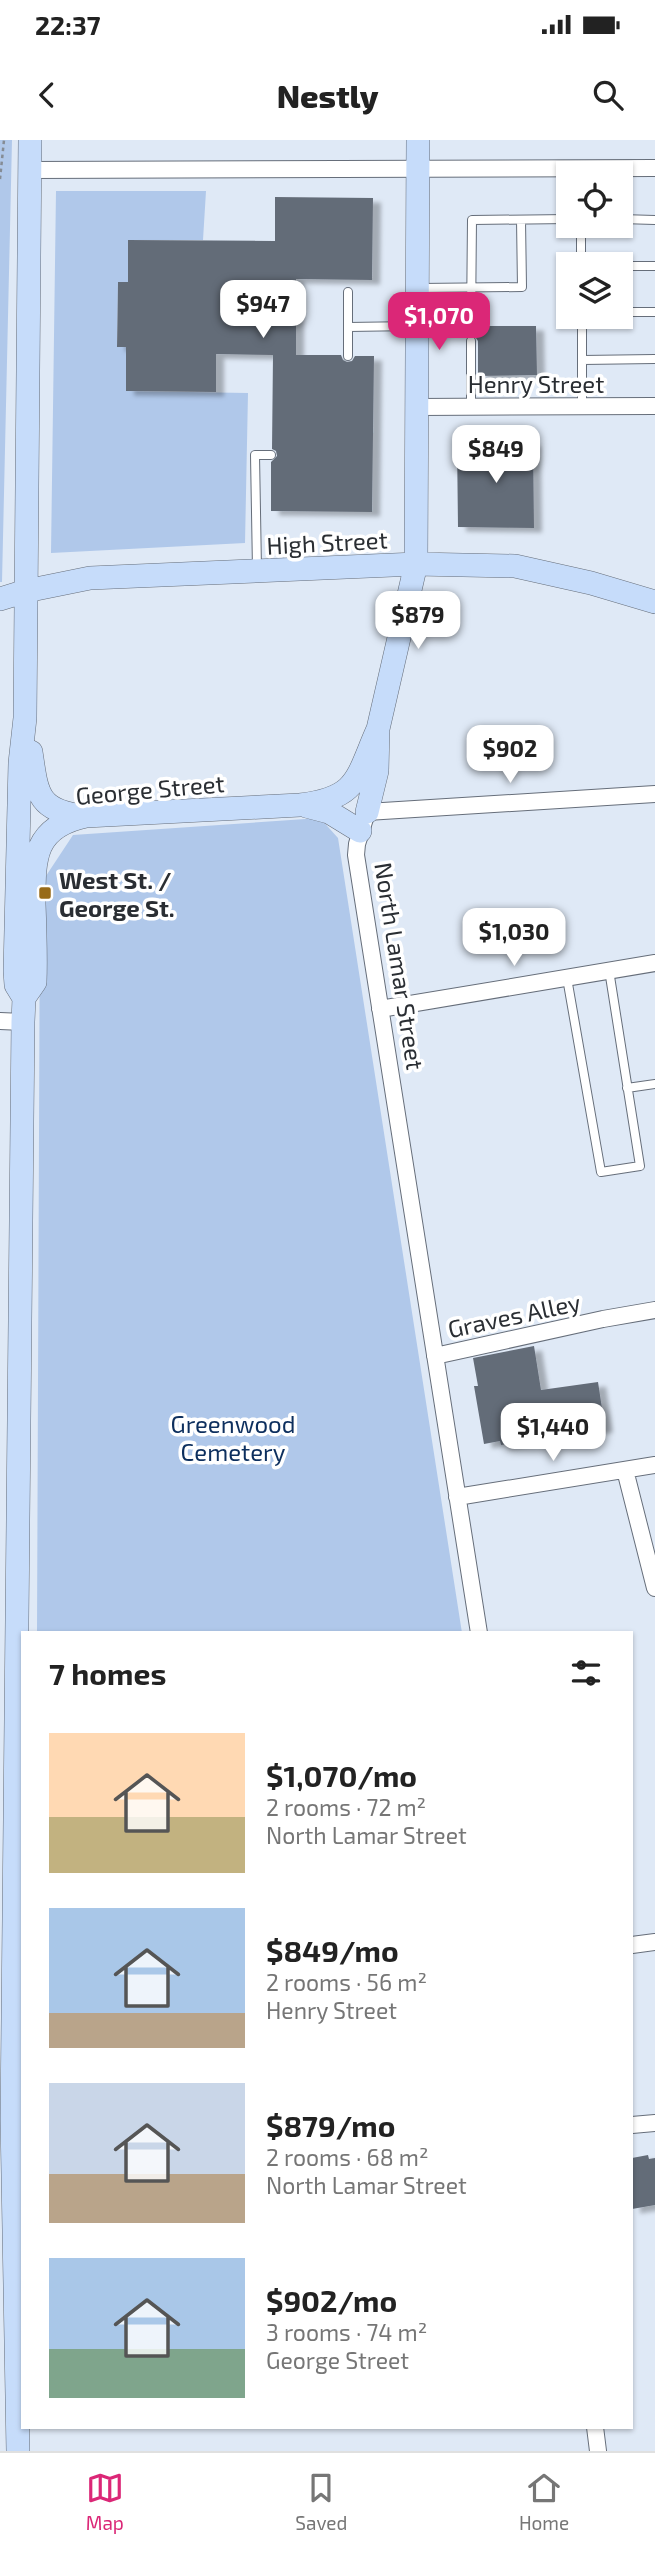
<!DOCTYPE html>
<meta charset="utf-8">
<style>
body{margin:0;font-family:"Exo 2",sans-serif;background:#f6f6f6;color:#222;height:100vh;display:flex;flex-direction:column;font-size:26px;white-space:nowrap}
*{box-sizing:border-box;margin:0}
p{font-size:23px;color:#767676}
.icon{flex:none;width:38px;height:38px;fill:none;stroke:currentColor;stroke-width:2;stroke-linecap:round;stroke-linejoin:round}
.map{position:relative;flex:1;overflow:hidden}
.details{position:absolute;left:21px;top:1491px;width:612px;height:798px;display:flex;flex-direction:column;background:#fff;border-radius:0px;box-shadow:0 2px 5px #0004}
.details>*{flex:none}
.tools{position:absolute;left:556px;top:21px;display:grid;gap:14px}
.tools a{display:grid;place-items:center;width:77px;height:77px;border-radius:0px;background:#fff;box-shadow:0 2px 5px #0004;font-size:35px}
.price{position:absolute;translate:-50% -60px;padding:0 16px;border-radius:14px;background:#fff;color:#222;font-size:23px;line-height:46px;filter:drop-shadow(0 2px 4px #0008)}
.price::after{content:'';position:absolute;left:50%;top:42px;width:21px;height:16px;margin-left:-10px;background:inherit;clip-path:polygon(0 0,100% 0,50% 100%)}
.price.active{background:#db2777;color:#fff}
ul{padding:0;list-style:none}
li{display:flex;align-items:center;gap:21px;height:175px;padding:0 28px}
li span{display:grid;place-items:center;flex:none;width:196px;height:140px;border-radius:0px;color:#555}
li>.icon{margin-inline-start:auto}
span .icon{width:84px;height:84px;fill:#fffc;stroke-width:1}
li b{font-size:30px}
h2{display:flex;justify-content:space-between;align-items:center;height:84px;padding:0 28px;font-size:30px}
.status{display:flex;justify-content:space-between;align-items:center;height:49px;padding:0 35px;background:#fff;direction:ltr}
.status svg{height:19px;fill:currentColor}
header{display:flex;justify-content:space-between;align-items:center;height:91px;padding:0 28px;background:#fff;font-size:32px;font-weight:800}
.tab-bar{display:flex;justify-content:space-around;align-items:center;height:98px;border-top:2px solid #e0e0e0;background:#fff;font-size:19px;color:#767676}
.tab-bar a{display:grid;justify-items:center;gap:4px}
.tab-bar .active{color:#db2777}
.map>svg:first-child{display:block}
.green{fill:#b0c8ea}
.building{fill:#646c78;filter:url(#shadow)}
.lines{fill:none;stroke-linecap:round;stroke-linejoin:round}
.lane-casing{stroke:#666e7a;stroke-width:10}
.street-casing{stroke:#666e7a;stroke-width:18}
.secondary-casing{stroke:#666e7a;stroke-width:24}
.path{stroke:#858c95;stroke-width:2.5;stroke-dasharray:3.5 3.5;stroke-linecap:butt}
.lane{stroke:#fff;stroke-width:8}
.street{stroke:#fff;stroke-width:16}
.secondary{stroke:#c6dcfa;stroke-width:23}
.poi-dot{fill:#976a18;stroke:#fff;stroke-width:2.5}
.labels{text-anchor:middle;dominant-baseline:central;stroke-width:7;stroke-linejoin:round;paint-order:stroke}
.street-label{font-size:24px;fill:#2a2e33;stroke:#fff}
.poi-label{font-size:24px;font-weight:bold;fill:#2a2e33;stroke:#fff;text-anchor:start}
.park-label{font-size:24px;fill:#0d2f5e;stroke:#fff}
</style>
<div class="status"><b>22:37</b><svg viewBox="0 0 49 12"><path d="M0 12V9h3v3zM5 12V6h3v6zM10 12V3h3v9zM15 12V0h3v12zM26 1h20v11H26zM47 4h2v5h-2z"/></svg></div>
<header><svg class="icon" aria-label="back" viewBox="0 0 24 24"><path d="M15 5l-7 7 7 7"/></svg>Nestly<svg class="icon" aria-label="search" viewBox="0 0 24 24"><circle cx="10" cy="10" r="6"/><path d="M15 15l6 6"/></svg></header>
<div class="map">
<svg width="655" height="2311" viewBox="0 0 655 2311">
<defs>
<filter id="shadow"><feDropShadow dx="8" dy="4.5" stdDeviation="2" flood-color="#0004"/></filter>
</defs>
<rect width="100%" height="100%" fill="#dfe9f6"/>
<path class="green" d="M0 0H12L2 442H0Z
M56 51H206L203 100H128V142L118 143 117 206 126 207V251L248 253 245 403 51 413Z
M320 678 338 698 462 1493H37L40 745 73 695Z"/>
<path class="building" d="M275 57 373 58 372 140 296 139V215H341L343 220 347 222 352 221 355 216H374L372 372 271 371V322L277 316 276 311 272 309 273 215 216 214V252L126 251V207H117L118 142H128V100L275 101Z
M476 186H536L537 235 478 236V201L474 195Z
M457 302H533L534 388 458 387Z
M534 1206 541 1250 598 1242 605 1288 501 1305 500 1301 484 1304 474 1246H478L473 1218Z
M648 2015 649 2019 655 2018V2065L632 2069V2018Z"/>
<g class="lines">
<g class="lane-casing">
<path id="lane" d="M621 79 655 80
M581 86V124
M621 126H655
M420 148 522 147 521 80
M348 152V216
M621 172H655
M471 182 472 80 569 79
M348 187 414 186
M471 201V267
M582 220 655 219
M582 266V177
M257 429 255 315H271
M567 838 601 1032 640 1026 609 830
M627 948 655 944"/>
</g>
<g class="street-casing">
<path id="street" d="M30 30 655 28
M417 267 655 266
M380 869 655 823
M0 881 23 882
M435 1216 603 1179 655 1170
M625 1330 655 1448
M457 1357 655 1325
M479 1493 356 715 357 704 367 672 655 654
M632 1805 655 1802
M632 1985 655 1983
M595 2287 598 2311"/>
</g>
<g class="secondary-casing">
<path id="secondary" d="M0 459 26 451 90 438 416 424 515 426 591 443 655 462
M31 612C37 651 36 671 83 676
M306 666 329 672 360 691
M367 672 377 631 378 589 416 424 418 0
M24 858 16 845 15 831 20 623 25 578 30 0
M18 2311 12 1979 23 882 24 858 35 842C36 816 35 790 34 764 34 719 33 687 86 676L300 665C359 658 356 638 378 589"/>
</g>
<path class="path" d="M0 39 4 0"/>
<use href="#lane" class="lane"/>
<use href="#street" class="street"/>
<use href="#secondary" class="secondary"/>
</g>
<rect class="poi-dot" x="38" y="746" width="14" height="14" rx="3.5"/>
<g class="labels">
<g class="street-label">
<text x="536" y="243">Henry Street</text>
<text transform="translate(327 402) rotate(-3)">High Street</text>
<text transform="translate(150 649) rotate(-5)">George Street</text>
<text transform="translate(400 826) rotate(81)">North Lamar Street</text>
<text transform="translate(514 1175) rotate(-12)">Graves Alley</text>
</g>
<g class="poi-label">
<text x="59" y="739">West St. /<tspan x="59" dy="28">George St.</tspan></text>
</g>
<g class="park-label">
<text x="233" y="1283">Greenwood<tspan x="233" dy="28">Cemetery</tspan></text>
</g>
</g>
</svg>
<div class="tools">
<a><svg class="icon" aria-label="locate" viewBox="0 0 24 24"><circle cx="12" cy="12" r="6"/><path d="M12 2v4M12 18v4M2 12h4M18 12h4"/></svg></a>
<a><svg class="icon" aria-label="layers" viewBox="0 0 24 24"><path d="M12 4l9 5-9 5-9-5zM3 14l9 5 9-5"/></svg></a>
</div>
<b class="price" style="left:263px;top:200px">$947</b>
<b class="price active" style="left:439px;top:212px">$1,070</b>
<b class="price" style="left:496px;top:345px">$849</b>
<b class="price" style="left:418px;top:511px">$879</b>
<b class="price" style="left:510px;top:645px">$902</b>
<b class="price" style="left:514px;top:828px">$1,030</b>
<b class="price" style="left:553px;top:1323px">$1,440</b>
<section class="details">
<h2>7 homes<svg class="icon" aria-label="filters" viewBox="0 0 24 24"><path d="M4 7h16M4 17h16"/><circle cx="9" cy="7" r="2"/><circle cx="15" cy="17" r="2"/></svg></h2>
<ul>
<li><span style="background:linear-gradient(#ffd9b3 60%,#c2b280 0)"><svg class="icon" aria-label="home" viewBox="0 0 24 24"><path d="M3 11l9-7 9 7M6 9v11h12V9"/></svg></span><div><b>$1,070/mo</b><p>2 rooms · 72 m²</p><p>North Lamar Street</p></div></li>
<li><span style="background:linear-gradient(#a9c7e8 75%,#b9a48a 0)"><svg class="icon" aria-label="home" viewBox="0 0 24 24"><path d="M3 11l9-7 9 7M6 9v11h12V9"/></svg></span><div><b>$849/mo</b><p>2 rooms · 56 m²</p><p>Henry Street</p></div></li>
<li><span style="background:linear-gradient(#c9d6e8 65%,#b9a48a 0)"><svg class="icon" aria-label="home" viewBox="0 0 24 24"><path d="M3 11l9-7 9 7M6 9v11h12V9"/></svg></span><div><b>$879/mo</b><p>2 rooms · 68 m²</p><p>North Lamar Street</p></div></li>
<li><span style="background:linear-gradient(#a9c7e8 65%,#7fa58c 0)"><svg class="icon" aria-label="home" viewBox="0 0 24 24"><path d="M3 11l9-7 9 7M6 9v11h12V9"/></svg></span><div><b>$902/mo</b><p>3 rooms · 74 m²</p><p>George Street</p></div></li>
</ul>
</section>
</div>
<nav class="tab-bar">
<a class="active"><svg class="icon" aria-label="map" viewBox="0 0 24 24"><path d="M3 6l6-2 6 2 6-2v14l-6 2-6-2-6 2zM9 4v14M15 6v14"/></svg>Map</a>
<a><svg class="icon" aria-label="saved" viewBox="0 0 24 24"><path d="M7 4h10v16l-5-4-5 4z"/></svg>Saved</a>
<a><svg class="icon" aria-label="home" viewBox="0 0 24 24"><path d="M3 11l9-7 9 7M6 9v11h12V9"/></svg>Home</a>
</nav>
